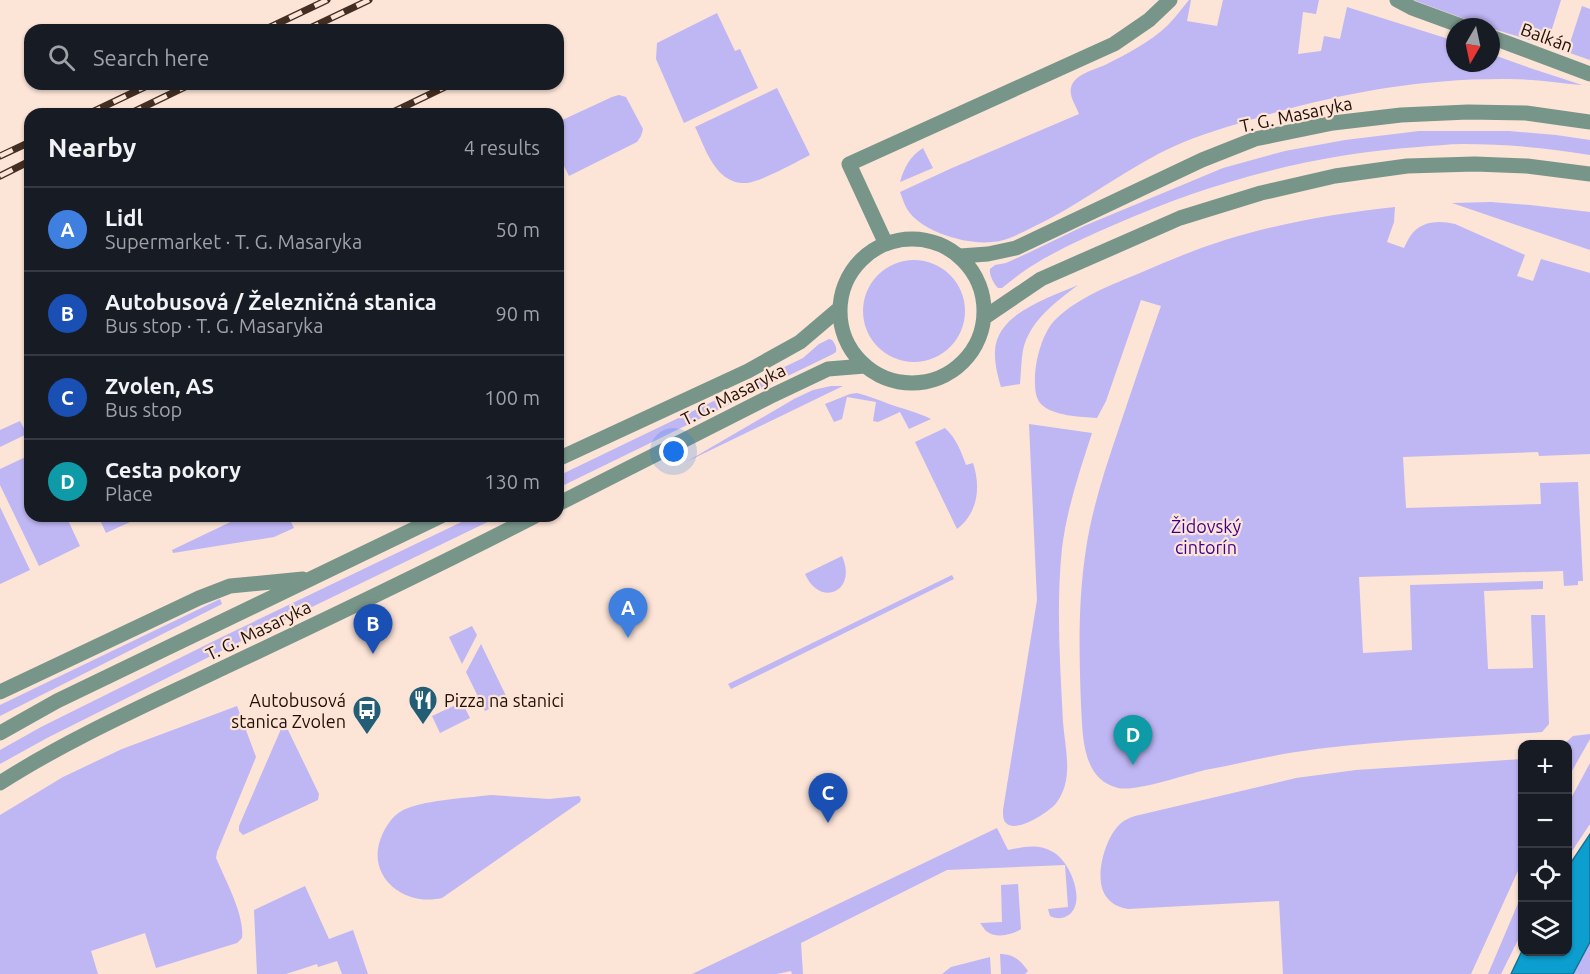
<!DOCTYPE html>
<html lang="en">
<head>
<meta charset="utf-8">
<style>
	:root { --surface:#171b24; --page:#242831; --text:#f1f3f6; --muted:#9ea1a6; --line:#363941; --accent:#db2777 }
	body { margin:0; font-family:Ubuntu,sans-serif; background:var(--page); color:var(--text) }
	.controls { position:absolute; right:18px; bottom:18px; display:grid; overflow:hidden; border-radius:12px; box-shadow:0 2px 4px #0004 }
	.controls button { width:54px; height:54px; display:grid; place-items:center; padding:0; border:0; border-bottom:2px solid var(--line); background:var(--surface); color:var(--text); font:30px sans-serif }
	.compass { position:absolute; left:1446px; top:18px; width:54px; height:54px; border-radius:50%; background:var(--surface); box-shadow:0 2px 4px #0004; rotate:189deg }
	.you { position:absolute; left:674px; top:452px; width:21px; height:21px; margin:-15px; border:4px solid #fff; border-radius:50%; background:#1a73e8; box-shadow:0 0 0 9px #1a73e833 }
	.badge { display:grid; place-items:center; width:39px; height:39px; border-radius:50%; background:var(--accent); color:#fff; font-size:20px; font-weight:700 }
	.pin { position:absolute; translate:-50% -50px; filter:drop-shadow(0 2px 3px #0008) }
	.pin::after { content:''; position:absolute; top:32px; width:21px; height:18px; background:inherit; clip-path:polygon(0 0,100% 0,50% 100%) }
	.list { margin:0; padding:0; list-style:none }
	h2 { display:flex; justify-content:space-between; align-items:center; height:78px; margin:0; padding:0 24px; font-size:26px }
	h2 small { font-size:20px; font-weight:400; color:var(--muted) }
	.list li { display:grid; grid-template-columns:39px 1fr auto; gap:18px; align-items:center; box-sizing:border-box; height:84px; padding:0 24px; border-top:2px solid var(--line) }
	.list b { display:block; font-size:22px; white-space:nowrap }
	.list p { margin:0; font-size:20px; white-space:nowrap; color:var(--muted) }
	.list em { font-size:20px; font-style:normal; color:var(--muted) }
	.icon { flex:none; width:33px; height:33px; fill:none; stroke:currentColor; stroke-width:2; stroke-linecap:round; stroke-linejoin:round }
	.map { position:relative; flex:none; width:1590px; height:974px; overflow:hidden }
	.search { position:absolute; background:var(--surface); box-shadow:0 2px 4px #0004; left:24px; top:24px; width:540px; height:66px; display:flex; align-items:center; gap:15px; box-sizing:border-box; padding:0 21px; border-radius:18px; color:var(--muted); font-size:22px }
	.panel { position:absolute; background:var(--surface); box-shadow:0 2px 4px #0004; left:24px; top:108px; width:540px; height:414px; border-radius:18px }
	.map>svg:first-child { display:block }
	.green { fill:#bfb6f4 }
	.water { fill:#0d9ed0; stroke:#147393; stroke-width:1.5 }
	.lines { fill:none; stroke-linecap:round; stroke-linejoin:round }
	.minor { stroke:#78958a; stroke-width:15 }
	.rail-casing { stroke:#432e23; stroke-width:7 }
	.rail { stroke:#fce4d7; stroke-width:4.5; stroke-dasharray:14; stroke-linecap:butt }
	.labels { text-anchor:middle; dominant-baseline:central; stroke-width:4.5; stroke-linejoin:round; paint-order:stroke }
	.street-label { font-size:18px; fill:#230f04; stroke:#fce4d7 }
	.park-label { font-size:18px; fill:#3f0090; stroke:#fce4d7 }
	.poi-label { font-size:18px; fill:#230f04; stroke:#fce4d7; text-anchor:end }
</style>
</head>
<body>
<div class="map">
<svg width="1590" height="974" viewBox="0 0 1590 974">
	<rect width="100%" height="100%" fill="#fce4d7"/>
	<path class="green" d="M1189,0H1191L1187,21L1217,26L1223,0H1319L1316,14L1303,12L1298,54L1321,51L1324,36L1340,39L1347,7L1455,41V63H1491V54L1530,68L1582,85C1558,83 1533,79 1509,79C1421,78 1333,94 1250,120C1220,129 1189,138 1160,153C1116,176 1076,207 1031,228C1019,234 1006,241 992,242C967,245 921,232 907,209C904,204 902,197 900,192L952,168L1079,114C1076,106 1069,96 1071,88C1074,74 1094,70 1105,65C1127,54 1150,42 1168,25C1176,17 1182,8 1189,0Z
		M1413,0H1561L1547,45L1493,29L1491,27H1487Z
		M1582,6L1590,9V60L1567,52Z
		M717,13L735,51L740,49L758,88L684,123L656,59L657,43Z
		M777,88L810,155C796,162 759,183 745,183C734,184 723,177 717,169C707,157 702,141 695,127Z
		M619,95L626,97L643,129L641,136L637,142L569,176L558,154V122L612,97Z
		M1419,131H1509L1556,135L1590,140V155C1548,148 1506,144 1463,144C1448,144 1433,146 1418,147C1314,154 1211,182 1116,224C1088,236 1061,248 1035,264C1023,271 1012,280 1002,288H998C994,284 989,275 990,269L995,265L1006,263L1028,253L1084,226L1223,168L1285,151L1345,140Z
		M923,148L933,168L900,182C904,168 910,156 923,148Z
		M1491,202L1530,205L1590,212V250L1452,203Z
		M1395,207L1394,222L1387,242L1404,248C1406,244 1408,239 1411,235C1421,221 1439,220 1455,224L1525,255L1517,276L1533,281L1541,259L1590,273V454L1539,456L1538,452L1403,457L1406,508L1541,504L1540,483L1578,482L1583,581H1578V585L1564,586L1563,571L1359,577L1363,653L1412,650L1410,585L1543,581V589L1484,591L1488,669L1533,668L1531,615H1545L1549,724L1542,732C1458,738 1372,740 1289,753C1261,758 1233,765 1205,770C1185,775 1135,792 1118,788C1081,779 1083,734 1081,705C1079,653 1078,600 1086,549C1092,509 1105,469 1118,431C1132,389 1146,348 1161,306L1141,300L1106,401L1097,418C1082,417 1052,416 1041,404C1036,399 1035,390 1035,383C1034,364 1042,332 1056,319C1079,297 1111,285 1140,273C1168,261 1196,249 1225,240C1281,223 1338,213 1395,207Z
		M863 311a51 51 0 1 1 102 0a51 51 0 1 1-102 0Z
		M1078,285C1055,303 1030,320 1023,350C1021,361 1021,373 1020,384L1001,387C998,377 995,365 995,355C993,314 1049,298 1078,285Z
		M829,339L832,340C835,344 837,347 836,352L833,354L558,488V476L803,358L819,344Z
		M831,386H843L686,462L794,399L813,390Z
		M857,393C869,396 879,400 889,404C903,409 917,412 931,419L909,429L900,412L878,422L873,421L876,402L847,397L842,419L834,422L825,404L850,394Z
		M20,421L27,434L0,447V430Z
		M1029,424L1092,433C1080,470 1067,508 1062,548C1056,606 1060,664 1063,722C1065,749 1074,778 1057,802C1051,811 1016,834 1006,823C1003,820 1003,815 1003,810L1037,600Z
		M945,428C956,438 961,451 966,465L973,463C981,487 978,513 957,529L915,442Z
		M30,455V516H66L80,546L39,566L0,485V469Z
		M0,507L30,570L0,584Z
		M98,516H143L106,533Z
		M243,516H288L294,528L274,537L173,553L172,550Z
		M474,516H500L229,647L47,738L0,764V750L41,727L224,636Z
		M842,556C858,592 820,608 805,574Z
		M952,575L954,579L731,689L728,684Z
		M220,599L222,604L0,716V705Z
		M472,626L477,635L462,664L449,637Z
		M481,644L508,700L485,711L466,672Z
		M462,702L470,718L440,733L432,716Z
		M237,706L256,757L217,852L216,858C225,879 245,916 242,938L237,943L156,968L145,933L91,951L98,974H0V815L63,777L122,749Z
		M283,728L288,730L319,794L318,800L243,835L239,831V826L281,729Z
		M1590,734V739L1568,778V744H1564L1573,736Z
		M1522,759V862L1471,974H1283L1279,901L1128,909C1118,907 1111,904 1105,895C1094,877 1105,839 1119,825C1124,820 1129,818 1135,816L1296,778L1356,770Z
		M1590,763V824L1568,857V804Z
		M491,795L549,799L579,796L581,799L580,802L442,898C402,907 363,874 383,833C387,825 392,817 400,812C418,800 469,798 491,795Z
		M997,828L1008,850C1023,847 1039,843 1053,852C1070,861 1088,904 1067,916C1061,919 1056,919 1050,916L1048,909L1068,907L1065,865L947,870L801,943L803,974H792L791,971L777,974H692Z
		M1018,884L1021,929C1012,935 996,939 986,931C984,929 982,925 980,923L1002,922L1001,885Z
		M305,886L329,939L353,930L368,974H342L337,961L318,967L317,964L286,974H257L254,910Z
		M1522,894V932L1501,974H1488Z
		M1590,942V974H1573Z
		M1000,954C1014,954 1021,961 1028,971L1025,974H1001Z
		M990,957L991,974H942L951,967Z"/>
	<path class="water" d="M1590,834V942L1573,974H1511L1522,951L1568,952V867Z"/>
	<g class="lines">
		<path class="minor" d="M1397,0L1412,8L1464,27
			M1491,37L1590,74
			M840 311a72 72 0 1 1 144 0a72 72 0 1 1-144 0Z
			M886,244L849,164L1114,44L1149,20L1170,0
			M960,256L988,254L1016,248L1202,160L1255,139L1333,123L1401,115L1468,112L1526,113L1590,122
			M985,317L1041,279L1180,218L1261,193L1335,176L1407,166L1475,164L1527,166L1590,174
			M558,459L748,371L800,342L840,308
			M558,504L769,397L828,369L865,366
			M0,692L199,598L230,586L303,579
			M0,733L57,701L441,516
			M0,783C70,738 148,704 223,668C327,619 432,569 535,516"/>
		<g class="rail-casing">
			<path id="rail" d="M264,30L327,0
				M306,30L369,0
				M88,114L151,84
				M129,114L191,84
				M389,114L451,84
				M0,156L30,142
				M0,176L30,161"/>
		</g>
		<use href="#rail" class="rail"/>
	</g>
	<defs>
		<g id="restaurant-pin" transform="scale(1.5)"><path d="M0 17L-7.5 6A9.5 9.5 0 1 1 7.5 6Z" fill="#235d76" stroke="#fce4d7"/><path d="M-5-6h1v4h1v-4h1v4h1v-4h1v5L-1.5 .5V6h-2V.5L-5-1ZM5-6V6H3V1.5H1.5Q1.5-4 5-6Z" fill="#fff"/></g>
		<g id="bus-pin" transform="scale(1.5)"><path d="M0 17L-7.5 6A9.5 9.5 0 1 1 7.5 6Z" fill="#235d76" stroke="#fce4d7"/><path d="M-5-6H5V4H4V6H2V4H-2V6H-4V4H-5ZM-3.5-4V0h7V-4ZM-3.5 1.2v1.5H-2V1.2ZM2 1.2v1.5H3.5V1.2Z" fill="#fff"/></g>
	</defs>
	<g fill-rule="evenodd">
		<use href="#restaurant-pin" x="423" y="700"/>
		<use href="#bus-pin" x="367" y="710"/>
	</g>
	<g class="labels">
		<g class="street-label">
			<text transform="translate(1547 37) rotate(20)">Balkán</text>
			<text transform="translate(1296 114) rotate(-12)">T. G. Masaryka</text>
			<text transform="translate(733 394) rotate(-27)">T. G. Masaryka</text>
			<text transform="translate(258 630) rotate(-26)">T. G. Masaryka</text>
		</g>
		<g class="park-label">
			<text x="1206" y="526">Židovský<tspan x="1206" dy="21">cintorín</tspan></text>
		</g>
		<g class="poi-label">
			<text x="346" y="700">Autobusová<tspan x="346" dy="21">stanica Zvolen</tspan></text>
			<text x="444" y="700" text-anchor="start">Pizza na stanici</text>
		</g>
	</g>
</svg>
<div class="controls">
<button>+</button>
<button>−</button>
<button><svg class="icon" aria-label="locate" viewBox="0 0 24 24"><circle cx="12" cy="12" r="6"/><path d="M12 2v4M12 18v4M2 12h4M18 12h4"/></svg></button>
<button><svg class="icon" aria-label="layers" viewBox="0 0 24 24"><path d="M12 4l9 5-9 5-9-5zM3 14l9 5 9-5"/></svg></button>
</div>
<svg class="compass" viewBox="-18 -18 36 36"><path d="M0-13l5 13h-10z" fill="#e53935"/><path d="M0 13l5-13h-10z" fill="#9ea1a6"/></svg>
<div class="you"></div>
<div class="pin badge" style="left:628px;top:638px;background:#3f7fe0">A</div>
<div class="pin badge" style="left:373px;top:654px;background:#1a4fb4">B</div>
<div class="pin badge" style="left:828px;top:823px;background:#1a4fb4">C</div>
<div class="pin badge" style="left:1133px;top:765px;background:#0f9aa8">D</div>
<div class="search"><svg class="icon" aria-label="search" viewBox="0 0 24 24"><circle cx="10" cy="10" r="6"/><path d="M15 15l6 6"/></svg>Search here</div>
<section class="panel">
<h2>Nearby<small>4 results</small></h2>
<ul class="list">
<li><span class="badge" style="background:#3f7fe0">A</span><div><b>Lidl</b><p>Supermarket · T. G. Masaryka</p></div><em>50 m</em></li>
<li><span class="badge" style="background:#1a4fb4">B</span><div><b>Autobusová / Železničná stanica</b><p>Bus stop · T. G. Masaryka</p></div><em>90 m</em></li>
<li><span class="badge" style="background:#1a4fb4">C</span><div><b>Zvolen, AS</b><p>Bus stop</p></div><em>100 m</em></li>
<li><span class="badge" style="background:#0f9aa8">D</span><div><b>Cesta pokory</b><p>Place</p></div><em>130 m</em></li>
</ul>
</section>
</div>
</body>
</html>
